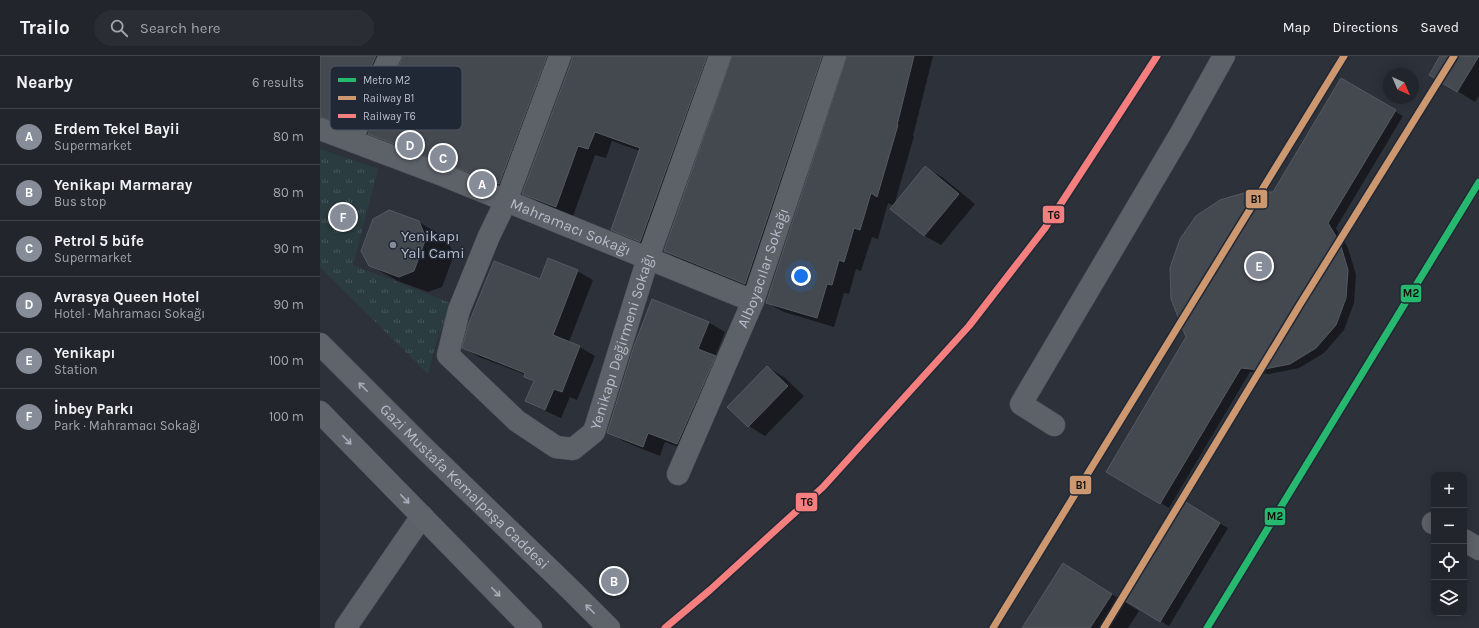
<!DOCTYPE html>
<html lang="en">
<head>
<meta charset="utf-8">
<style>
	:root { --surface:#22262c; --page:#2a2e34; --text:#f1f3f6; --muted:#a2a5a9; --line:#3f4348; --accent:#878d98 }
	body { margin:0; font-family:Karla,sans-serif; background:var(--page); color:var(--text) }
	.controls { position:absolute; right:12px; bottom:12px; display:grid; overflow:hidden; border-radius:8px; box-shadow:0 2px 10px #0003 }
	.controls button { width:36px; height:36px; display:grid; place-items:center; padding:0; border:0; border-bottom:1px solid var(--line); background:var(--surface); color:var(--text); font:20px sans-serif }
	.compass { position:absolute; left:1063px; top:12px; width:36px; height:36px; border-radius:50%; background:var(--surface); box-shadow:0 2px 10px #0003; rotate:136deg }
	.you { position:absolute; left:481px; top:220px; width:14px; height:14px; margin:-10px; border:3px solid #fff; border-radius:50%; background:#1a73e8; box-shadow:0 0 0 6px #1a73e833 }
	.badge { display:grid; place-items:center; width:26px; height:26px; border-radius:50%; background:var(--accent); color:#fff; font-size:13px; font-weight:700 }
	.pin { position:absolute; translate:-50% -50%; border:2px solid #fff; box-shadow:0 1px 4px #0006 }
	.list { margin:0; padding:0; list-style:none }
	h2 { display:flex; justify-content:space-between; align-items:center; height:52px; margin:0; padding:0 16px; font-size:17px }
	h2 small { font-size:13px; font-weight:400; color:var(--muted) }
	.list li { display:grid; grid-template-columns:26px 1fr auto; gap:12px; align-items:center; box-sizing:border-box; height:56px; padding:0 16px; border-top:1px solid var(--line) }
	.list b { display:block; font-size:15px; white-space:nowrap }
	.list p { margin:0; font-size:13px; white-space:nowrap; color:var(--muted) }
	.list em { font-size:13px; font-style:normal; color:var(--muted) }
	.icon { flex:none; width:22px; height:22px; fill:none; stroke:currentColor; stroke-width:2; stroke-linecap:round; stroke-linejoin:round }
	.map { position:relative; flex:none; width:1159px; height:572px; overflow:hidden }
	header { display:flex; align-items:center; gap:24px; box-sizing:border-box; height:56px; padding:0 20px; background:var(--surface); border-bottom:1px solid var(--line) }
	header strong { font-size:19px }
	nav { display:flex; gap:22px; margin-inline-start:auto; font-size:14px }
	.search { width:280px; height:36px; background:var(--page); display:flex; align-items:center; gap:10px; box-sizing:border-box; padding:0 14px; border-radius:22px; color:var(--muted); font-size:15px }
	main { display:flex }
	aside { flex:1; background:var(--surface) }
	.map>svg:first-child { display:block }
	.grass { fill:url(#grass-tufts) }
	.shadow { fill:#0007 }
	.building { fill:#44484f; stroke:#555a61 }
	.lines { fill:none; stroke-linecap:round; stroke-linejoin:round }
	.street-casing { stroke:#4b4e54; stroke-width:23 }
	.primary-casing { stroke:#4b4f57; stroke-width:23 }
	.street { stroke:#5d6168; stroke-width:22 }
	.primary { stroke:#5f636a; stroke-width:22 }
	.rail-1-casing { stroke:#202835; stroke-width:10 }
	.rail-2-casing { stroke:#202835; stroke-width:10 }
	.rail-1 { stroke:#cd976f; stroke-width:7 }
	.rail-2 { stroke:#f57f7f; stroke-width:7 }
	.metro-1-casing { stroke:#202835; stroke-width:10 }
	.metro-1 { stroke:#26b86e; stroke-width:7 }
	.oneway { stroke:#a6acb7 }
	.poi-dot { fill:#878d98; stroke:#202835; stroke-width:1.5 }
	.labels { text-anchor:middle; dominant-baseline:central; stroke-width:3; stroke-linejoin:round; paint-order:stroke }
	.street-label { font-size:15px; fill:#b8beca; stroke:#202835 }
	.poi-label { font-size:15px; fill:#b8beca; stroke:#202835; text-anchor:start }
	.key { fill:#202835; stroke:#4e5562; stroke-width:1 }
	.key-label { font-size:11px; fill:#b8beca }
	.line-badge { stroke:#202835; stroke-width:1.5 }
	.pale-badge-label { font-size:11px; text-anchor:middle; font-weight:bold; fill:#111 }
</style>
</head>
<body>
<header>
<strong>Trailo</strong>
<div class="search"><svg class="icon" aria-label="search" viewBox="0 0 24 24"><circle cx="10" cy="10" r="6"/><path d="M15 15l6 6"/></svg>Search here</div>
<nav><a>Map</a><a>Directions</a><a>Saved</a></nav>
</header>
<main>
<aside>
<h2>Nearby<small>6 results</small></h2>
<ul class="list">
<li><span class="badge">A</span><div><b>Erdem Tekel Bayii</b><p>Supermarket</p></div><em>80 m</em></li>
<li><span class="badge">B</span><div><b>Yenikapı Marmaray</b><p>Bus stop</p></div><em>80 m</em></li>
<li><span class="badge">C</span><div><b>Petrol 5 büfe</b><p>Supermarket</p></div><em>90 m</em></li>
<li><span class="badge">D</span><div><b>Avrasya Queen Hotel</b><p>Hotel · Mahramacı Sokağı</p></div><em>90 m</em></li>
<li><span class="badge">E</span><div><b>Yenikapı</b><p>Station</p></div><em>100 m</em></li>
<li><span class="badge">F</span><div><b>İnbey Parkı</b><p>Park · Mahramacı Sokağı</p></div><em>100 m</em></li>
</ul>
</aside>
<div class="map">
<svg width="1159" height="572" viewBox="0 0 1159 572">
	<defs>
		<pattern id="grass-tufts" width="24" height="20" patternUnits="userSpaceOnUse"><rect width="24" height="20" fill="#2a3c40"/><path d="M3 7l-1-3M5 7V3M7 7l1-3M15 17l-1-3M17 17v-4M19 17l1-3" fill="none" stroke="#47565a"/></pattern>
	</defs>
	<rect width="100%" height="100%" fill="#2d323a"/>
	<path class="grass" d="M0,93L58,113L33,209L133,248L117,284L108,318L0,211Z"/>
	<path class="shadow" d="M0,0H80L42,78L0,73Z
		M83,0H249L196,137L66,87L49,77L82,6Z
		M253,0H410L338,195L309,183L292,173L320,95L292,85L286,102L275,99L253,160L220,147L203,137L253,5Z
		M413,0H525L443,237L362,205L345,195Z
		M528,0H613L593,80H594L574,150L605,112L622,121L655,148L621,189L605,180L572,153L574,150L568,147L558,183L552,181L541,215L536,213L529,238L524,237L514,271L464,256L447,247Z
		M1121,0H1159V40L1155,46L1110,18Z
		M1022,23L1083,60L1016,172L1028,192L1036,219L1034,247L1024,274L1004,297L979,312L949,318L930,316L849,452L788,415Z
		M99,166L127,183L134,199L122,231L108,236L78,225L49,209Z
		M257,215L273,224L249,286L260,291L275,300L257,344L250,341L241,362L221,353L206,344L214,326L205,321L206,319L159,301L144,292L221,224Z
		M388,266L405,276L395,301L411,310L374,397L345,386L340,400L305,386L288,376Z
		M447,311L464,321L484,340L445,380L429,370L409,351Z
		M865,447L908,472L849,570L806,544Z
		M743,508L819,555L808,572H703Z"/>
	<path class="building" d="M0,0H56L24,69L0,61Z
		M82,0H227L179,128L48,78L81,5Z
		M252,0H387L320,186L291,174L320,92L275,76L268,93L258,90L236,151L202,138L252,4Z
		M412,0H502L425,228L344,195Z
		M527,0H594L577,69H578L557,141L551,137L540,174L534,172L524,206L519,204L512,229L507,228L497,262L446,247Z
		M1120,0H1159L1137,36L1109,19Z
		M1021,22L1076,54L1008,167L1020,187L1028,214L1026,242L1016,269L996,292L970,308L940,314L921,312L840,448L786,416L866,281L851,243L850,212L860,183L876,160L900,144L927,136H953Z
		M605,110L639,138L604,180L570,153Z
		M69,154L99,165L106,182L94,215L79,221L49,210L41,195L53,163Z
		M228,202L258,214L233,279L260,290L242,336L234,333L225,354L205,345L214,325L204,321L205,317L142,292L148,269L174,205L220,223Z
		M332,243L389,266L378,293L396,300L357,388L328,377L323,391L287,377L314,290Z
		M447,310L468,330L428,371L407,351Z
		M864,445L900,467L840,566L804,544Z
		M743,507L792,538L770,572H702Z"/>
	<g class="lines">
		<g class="street-casing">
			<g id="street">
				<path id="s1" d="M240,0L186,145L169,180L139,254L128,299L197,365L236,391L253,393L274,376L328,202L400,0"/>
				<path id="s2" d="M0,73L125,120L433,245"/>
				<path d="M31,84L70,0"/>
				<path d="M734,369L701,348L861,77L904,0"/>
				<path id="s3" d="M358,418L433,245L515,0"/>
				<path d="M1113,467H1114"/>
				<path d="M1144,484L1159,493"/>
				<path d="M28,572L26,571L102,460"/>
			</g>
		</g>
		<g class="primary-casing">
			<g id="primary">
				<path id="s4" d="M0,288L104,392L251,534L289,572"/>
				<path d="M0,356L211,572"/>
			</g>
		</g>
		<use href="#street" class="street"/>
		<use href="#primary" class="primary"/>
		<g class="rail-1-casing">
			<path id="rail-1" d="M673,572L1024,0
				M784,572L979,250L1134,0"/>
		</g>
		<g class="rail-2-casing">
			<path id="rail-2" d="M345,572L390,534L503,431L649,270L725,172L837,0"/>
		</g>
		<use href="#rail-1" class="rail-1"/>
		<use href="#rail-2" class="rail-2"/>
		<g class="metro-1-casing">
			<path id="metro-1" d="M887,572L1159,126"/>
		</g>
		<use href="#metro-1" class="metro-1"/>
	</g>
	<defs><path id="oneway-shaft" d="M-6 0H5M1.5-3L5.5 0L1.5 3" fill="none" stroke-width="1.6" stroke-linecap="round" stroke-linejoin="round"/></defs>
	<g class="oneway">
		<use href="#oneway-shaft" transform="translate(43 331) rotate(-135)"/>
		<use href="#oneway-shaft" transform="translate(27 384) rotate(46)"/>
		<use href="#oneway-shaft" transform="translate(85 443) rotate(46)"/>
		<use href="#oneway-shaft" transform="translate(176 536) rotate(46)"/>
		<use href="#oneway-shaft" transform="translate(270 553) rotate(-135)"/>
	</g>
	<circle class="poi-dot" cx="73" cy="189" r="4"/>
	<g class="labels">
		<g class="street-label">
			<text stroke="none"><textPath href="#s2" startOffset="269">Mahramacı Sokağı</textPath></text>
			<text stroke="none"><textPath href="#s3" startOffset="223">Alboyacılar Sokağı</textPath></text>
			<text stroke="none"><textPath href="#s1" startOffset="601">Yenikapı Değirmeni Sokağı</textPath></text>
			<text stroke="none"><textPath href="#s4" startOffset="203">Gazi Mustafa Kemalpaşa Caddesi</textPath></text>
		</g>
		<g class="poi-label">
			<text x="81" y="180">Yenikapı<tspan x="81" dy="17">Yalı Cami</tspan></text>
		</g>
	</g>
	<rect x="10" y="10" width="132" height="64" rx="6" class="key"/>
	<rect x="18" y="22" width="18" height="4" fill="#26b86e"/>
	<rect x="18" y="40" width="18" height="4" fill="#cd976f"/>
	<rect x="18" y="58" width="18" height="4" fill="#f57f7f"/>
	<g class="key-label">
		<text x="43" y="28">Metro M2</text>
		<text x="43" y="46">Railway B1</text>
		<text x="43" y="64">Railway T6</text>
	</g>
	<g class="line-badge">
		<rect x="925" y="133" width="23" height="20" rx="4" fill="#cd976f"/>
		<rect x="722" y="149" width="23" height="19" rx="4" fill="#f57f7f"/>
		<rect x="1080" y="228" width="22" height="19" rx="4" fill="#26b86e"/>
		<rect x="749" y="419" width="23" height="20" rx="4" fill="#cd976f"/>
		<rect x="475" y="436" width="23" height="20" rx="4" fill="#f57f7f"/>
		<rect x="944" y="451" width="22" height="19" rx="4" fill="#26b86e"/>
	</g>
	<g class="pale-badge-label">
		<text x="936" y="147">B1</text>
		<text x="734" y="163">T6</text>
		<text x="1091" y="241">M2</text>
		<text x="761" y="433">B1</text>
		<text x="487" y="450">T6</text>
		<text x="955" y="464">M2</text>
	</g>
</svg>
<div class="controls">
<button>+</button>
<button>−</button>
<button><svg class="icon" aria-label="locate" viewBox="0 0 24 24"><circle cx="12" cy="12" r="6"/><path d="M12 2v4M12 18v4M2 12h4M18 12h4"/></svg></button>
<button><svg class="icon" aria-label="layers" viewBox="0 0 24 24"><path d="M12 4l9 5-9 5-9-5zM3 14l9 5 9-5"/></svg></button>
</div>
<svg class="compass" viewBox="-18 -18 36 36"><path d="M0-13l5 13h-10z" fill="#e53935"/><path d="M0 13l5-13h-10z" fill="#a2a5a9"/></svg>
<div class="you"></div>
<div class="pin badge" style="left:162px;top:128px">A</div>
<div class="pin badge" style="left:294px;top:525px">B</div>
<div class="pin badge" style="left:123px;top:102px">C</div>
<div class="pin badge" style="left:90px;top:89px">D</div>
<div class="pin badge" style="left:939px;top:210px">E</div>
<div class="pin badge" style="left:23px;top:161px">F</div>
</div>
</main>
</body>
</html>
